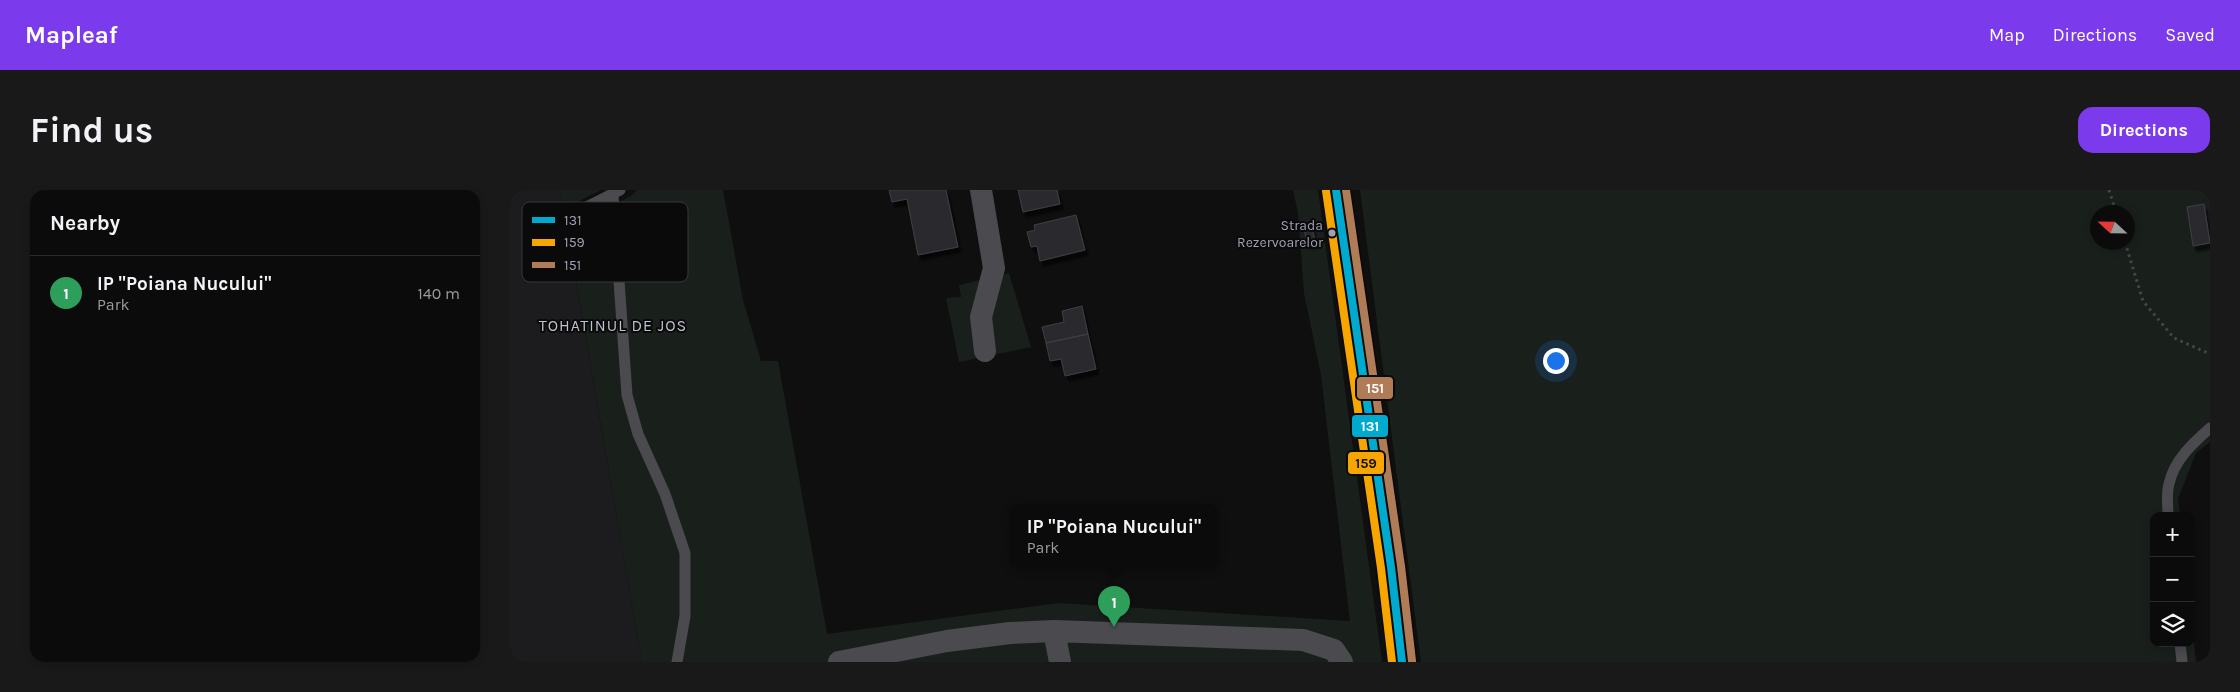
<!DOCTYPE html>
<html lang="en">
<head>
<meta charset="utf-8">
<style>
	:root { --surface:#0b0b0c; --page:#19191a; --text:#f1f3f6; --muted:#9a9b9d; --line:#2b2b2d; --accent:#7c3aed }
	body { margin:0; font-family:Karla,sans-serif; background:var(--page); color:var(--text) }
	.controls { position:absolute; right:15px; bottom:15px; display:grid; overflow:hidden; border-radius:10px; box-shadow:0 2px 8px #0003 }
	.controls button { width:45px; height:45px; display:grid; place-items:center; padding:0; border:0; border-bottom:1px solid var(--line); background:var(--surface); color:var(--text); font:25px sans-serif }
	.compass { position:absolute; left:1580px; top:15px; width:45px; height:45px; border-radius:50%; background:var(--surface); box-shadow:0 2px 8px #0003; rotate:292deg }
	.you { position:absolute; left:1045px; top:170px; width:18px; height:18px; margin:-12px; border:4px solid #fff; border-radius:50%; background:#1a73e8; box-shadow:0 0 0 8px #1a73e833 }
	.badge { display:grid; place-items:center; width:32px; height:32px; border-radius:50%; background:var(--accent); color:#fff; font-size:16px; font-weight:700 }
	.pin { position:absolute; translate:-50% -41px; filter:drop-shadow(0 1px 2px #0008) }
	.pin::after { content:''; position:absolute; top:26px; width:18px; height:15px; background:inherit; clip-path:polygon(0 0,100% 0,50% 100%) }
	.popup { position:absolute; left:500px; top:314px; width:208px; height:65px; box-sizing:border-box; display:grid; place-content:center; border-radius:10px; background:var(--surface); filter:drop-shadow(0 1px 4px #0005); font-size:16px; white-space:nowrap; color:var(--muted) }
	.popup b { font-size:19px; color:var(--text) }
	.popup::after { content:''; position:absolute; left:50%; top:100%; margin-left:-10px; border:10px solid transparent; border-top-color:var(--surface) }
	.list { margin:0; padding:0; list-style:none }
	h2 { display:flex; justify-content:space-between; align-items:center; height:65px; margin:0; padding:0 20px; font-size:21px }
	h2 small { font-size:16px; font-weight:400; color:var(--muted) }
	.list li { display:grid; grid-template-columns:32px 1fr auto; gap:15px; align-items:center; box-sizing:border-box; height:75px; padding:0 20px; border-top:1px solid var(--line) }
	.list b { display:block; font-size:19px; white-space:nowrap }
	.list p { margin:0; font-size:16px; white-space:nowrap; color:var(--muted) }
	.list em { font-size:16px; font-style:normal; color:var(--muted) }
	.icon { flex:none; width:28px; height:28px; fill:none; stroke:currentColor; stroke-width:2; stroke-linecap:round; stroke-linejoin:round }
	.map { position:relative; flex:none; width:1700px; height:472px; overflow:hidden; border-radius:15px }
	header { display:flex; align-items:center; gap:30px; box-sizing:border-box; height:70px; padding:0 25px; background:var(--accent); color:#fff }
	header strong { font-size:24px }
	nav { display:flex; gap:28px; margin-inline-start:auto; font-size:18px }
	.intro { display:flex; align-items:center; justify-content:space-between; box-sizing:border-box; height:120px; padding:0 30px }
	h1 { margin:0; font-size:35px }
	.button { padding:12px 22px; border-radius:15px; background:var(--accent); color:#fff; font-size:18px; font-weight:700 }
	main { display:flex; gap:30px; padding:0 30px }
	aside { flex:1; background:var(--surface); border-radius:15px; box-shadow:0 2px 8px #0003 }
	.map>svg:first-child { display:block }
	.built { fill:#1c1c1e }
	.green { fill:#19201b; fill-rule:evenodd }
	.building { fill:#2c2c2e; stroke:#3e3e44; filter:url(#shadow) }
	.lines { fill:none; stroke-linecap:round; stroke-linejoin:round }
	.path { stroke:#45454a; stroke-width:3; stroke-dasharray:2.5 4; stroke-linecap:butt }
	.service { stroke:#4a4a4f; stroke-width:11 }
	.minor { stroke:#4a4a4f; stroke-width:22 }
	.secondary { stroke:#47484d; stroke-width:28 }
	.bus-1-casing { stroke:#0a0a0b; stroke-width:11 }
	.bus-2-casing { stroke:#0a0a0b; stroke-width:11 }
	.bus-3-casing { stroke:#0a0a0b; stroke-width:11 }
	.bus-1 { stroke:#00a9ce; stroke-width:8 }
	.bus-2 { stroke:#f7a600; stroke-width:8 }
	.bus-3 { stroke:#b07c57; stroke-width:8 }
	.bus-dot { fill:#9fa0b2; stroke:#0a0a0b; stroke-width:2 }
	.labels { text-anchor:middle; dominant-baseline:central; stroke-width:4; stroke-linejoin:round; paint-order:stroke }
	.bus-label { font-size:14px; fill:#9fa0b2; stroke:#0a0a0b; text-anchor:end }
	.neighbourhood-label { font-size:16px; letter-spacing:1px; fill:#c0c1ce; stroke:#0a0a0b }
	.key { fill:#0a0a0b; stroke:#37373d; stroke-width:1 }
	.key-label { font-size:14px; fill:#9fa0b2 }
	.line-badge { stroke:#0a0a0b; stroke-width:2 }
	.badge-label { font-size:14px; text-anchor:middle; font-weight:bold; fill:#fff }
	.pale-badge-label { font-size:14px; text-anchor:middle; font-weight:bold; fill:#111 }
</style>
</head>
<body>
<header>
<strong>Mapleaf</strong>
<nav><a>Map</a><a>Directions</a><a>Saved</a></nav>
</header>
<div class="intro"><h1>Find us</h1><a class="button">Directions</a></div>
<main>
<aside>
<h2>Nearby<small></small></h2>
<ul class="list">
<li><span class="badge" style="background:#2e9e5b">1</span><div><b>IP &quot;Poiana Nucului&quot;</b><p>Park</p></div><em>140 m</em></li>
</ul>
</aside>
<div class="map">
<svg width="1700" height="472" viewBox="0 0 1700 472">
	<defs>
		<filter id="shadow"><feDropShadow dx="3" dy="5.5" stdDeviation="1" flood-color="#0009"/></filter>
	</defs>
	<rect width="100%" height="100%" fill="#0f0f10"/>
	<path class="built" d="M0,0H49L55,28L132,472H0Z"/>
	<path class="green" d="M49,0H91L53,19Z
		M127,0H213L233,110L251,171H268L317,444L548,413L840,431L811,185L794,103L788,23L783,0H808L872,472H132L57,38L121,6Z
		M850,0H1700V252L1686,263L1668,309L1670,326H1644V453H1681V427L1686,472H911ZM1588,22H1618V52H1588Z
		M499,83L521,157L449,172L436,108L451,107L449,95Z"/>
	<path class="building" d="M379,0H436L448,57L408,65L397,9L382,12Z
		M508,0H547L550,14L513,22Z
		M1694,14L1700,53L1683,56L1677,17Z
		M566,25L575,60L530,71L527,56L521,57L517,42L525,40L524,35Z
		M802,36L805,52L797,54L794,38Z
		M572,116L578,144L536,153L532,137L554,132L552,121Z
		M578,144L586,179L555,186L551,169L540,171L536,153Z"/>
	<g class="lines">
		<path class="path" d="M1599,0L1606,22
			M1615,52L1633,111L1664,148L1700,164"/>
		<path class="service" d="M103,5L117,205L128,244L155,304L175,363V426L167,472
			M55,28L110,0
			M1658,326C1658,316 1656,304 1659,294C1664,270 1683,253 1700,238
			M1670,453L1672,472"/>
		<path class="minor" d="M471,0L484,78L471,127L475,161
			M544,441L550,472
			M329,472L437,451L500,443L544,441L793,450L824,460L832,472"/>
		<path class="secondary" d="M826,0L881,377L892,472"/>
		<g class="bus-1-casing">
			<path id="bus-1" d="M826,0L881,377L892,472"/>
		</g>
		<g class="bus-2-casing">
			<path id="bus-2" d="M816,1L871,378L882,472"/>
		</g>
		<g class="bus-3-casing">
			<path id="bus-3" d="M836,0L891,376L902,471"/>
		</g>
		<use href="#bus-1" class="bus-1"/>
		<use href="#bus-2" class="bus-2"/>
		<use href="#bus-3" class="bus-3"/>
	</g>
	<circle class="bus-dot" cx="822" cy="43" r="4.5"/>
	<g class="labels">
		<g class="bus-label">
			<text x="813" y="35">Strada<tspan x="813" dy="17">Rezervoarelor</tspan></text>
		</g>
		<g class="neighbourhood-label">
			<text x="103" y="135">TOHATINUL DE JOS</text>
		</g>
	</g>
	<rect x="12" y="12" width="166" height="80" rx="8" class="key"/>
	<rect x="22" y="27" width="23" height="6" fill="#00a9ce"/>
	<rect x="22" y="49" width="23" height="7" fill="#f7a600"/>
	<rect x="22" y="72" width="23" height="6" fill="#b07c57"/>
	<g class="key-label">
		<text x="54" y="35">131</text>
		<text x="54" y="57">159</text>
		<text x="54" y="80">151</text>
	</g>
	<g class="line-badge">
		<rect x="846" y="186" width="38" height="24" rx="5" fill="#b07c57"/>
		<rect x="841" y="224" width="38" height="24" rx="5" fill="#00a9ce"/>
		<rect x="837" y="261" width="38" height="24" rx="5" fill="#f7a600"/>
	</g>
	<g class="badge-label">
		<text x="865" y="203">151</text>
		<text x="860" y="241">131</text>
	</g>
	<g class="pale-badge-label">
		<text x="856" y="278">159</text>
	</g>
</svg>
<div class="controls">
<button>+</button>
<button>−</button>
<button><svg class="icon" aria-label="layers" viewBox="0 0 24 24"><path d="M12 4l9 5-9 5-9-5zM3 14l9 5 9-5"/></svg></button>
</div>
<svg class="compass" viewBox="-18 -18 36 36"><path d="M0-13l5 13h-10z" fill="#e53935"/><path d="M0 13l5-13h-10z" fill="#9a9b9d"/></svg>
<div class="you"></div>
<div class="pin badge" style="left:604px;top:437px;background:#2e9e5b">1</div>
<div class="popup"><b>IP &quot;Poiana Nucului&quot;</b>Park</div>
</div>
</main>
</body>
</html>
